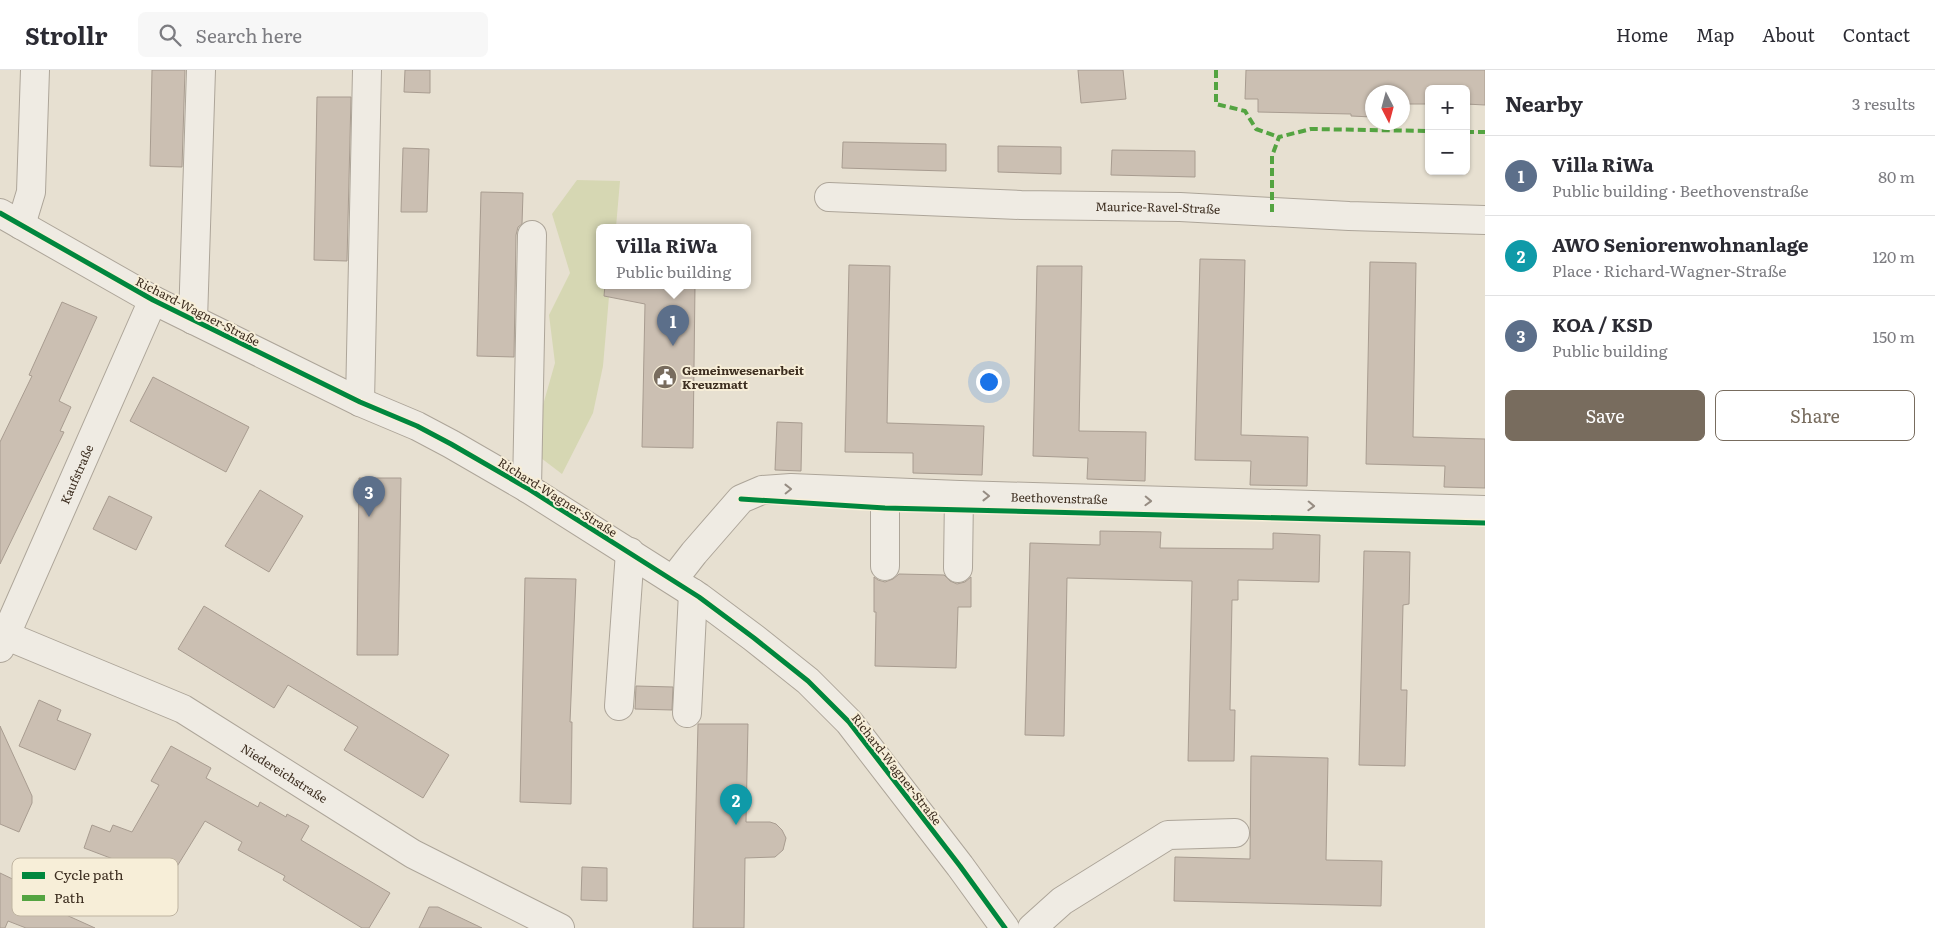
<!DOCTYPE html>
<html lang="en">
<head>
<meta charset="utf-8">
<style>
	:root { --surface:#fff; --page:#f7f7f7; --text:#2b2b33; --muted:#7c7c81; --line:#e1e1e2; --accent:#786c5e }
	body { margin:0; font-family:Literata,serif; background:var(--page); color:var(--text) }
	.controls { position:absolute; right:15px; top:15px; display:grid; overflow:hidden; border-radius:8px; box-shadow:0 1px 4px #0004 }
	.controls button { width:45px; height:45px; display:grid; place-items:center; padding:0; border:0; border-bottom:1px solid var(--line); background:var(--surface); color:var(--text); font:25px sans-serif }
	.compass { position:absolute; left:1365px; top:15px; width:45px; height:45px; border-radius:50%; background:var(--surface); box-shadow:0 1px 4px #0004; rotate:174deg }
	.you { position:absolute; left:988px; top:311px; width:18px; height:18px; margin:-12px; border:4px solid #fff; border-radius:50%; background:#1a73e8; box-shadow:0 0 0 8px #1a73e833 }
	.badge { display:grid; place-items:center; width:32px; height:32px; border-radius:50%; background:var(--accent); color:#fff; font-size:16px; font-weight:700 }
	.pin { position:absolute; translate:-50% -41px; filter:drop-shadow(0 1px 2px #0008) }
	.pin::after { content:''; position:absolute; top:26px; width:18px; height:15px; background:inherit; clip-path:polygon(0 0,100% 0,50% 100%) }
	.popup { position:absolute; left:596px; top:154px; width:155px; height:65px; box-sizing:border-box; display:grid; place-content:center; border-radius:8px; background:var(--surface); filter:drop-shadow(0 1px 4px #0005); font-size:16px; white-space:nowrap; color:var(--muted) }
	.popup b { font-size:19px; color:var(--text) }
	.popup::after { content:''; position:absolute; left:50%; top:100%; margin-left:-10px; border:10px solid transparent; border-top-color:var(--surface) }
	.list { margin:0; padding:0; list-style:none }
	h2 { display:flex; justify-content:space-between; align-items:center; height:65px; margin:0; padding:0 20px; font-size:21px }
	h2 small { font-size:16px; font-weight:400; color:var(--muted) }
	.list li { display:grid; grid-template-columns:32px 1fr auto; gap:15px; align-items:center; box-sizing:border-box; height:80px; padding:0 20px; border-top:1px solid var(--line) }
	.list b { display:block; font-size:19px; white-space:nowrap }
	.list p { margin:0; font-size:16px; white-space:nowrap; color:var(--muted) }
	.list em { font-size:16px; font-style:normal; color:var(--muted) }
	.actions { display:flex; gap:10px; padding:15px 20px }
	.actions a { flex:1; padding:11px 0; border:1px solid var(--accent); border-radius:8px; text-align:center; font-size:18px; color:var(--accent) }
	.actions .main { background:var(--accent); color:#fff }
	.icon { flex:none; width:28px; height:28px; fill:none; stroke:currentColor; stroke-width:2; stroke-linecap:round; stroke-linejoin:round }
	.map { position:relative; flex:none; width:1485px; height:858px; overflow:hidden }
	header { display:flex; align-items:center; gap:30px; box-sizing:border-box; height:70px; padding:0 25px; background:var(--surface); border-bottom:1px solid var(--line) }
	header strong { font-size:24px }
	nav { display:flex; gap:28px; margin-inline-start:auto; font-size:18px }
	.search { width:350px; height:45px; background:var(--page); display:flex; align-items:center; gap:12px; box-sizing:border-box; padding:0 18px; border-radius:8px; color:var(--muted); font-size:19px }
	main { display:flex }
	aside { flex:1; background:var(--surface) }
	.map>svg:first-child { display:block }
	.green { fill:#d6d7b3 }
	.building { fill:#cbbfb2; stroke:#a89c90 }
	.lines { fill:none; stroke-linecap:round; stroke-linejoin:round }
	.minor-casing { stroke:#ada599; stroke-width:30 }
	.minor { stroke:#efebe3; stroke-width:28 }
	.quiet { stroke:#54a441; stroke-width:4; stroke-dasharray:8 4; stroke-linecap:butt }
	.cycleway-casing { stroke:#f7eed8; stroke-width:8 }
	.cycleway { stroke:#00873e; stroke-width:5 }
	.oneway { stroke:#968c82 }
	.labels { text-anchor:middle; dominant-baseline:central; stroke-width:4; stroke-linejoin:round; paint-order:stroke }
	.street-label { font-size:12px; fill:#3d2e20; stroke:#f7eed8 }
	.poi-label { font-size:12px; font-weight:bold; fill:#3d2e20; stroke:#f7eed8; text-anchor:start }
	.key { fill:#f7eed8; stroke:#bfb4a1; stroke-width:1 }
	.key-label { font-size:14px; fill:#3d2e20 }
</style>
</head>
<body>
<header>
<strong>Strollr</strong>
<div class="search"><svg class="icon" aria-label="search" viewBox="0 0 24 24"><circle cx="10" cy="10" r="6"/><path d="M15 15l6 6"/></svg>Search here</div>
<nav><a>Home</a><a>Map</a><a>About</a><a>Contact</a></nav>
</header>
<main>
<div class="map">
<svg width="1485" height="858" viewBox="0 0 1485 858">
	<rect width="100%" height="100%" fill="#e7e0d1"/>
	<path class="green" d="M577,110L620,111L616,157H599V215H610L603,296L593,343L562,404L541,388L537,356L555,293L549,245L570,203L552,144Z"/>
	<path class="building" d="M152,0H185L182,97L150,96Z
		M405,0H430V23L404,22Z
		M1078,0H1123L1126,29L1081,33Z
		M1246,0H1485V35L1466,34V19H1429V34H1402V22H1372V47L1351,46V44L1258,42V29H1245Z
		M317,27H351L347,191L314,190Z
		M843,72L946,74V101L842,98Z
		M998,76L1061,77V104L998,102Z
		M403,78L429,79L427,142H401Z
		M1112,80L1195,81V107L1111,105Z
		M481,122L523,123L522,154L518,157L516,165L514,287L477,286Z
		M1200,189L1245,190L1241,365L1308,367L1307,416L1250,415L1251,391L1195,390Z
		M1370,192L1416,193L1413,367L1485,369V418L1444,417L1445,396L1366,394Z
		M849,195L890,196L887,353L984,356L982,405L913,403V383L845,382Z
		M1037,196H1082L1079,361L1146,362L1145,411L1087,409L1088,388L1033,386Z
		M605,215H695L693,378L642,377L645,234L604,226Z
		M62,232L97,247L59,331L71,337L60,361L64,362L0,494V372L32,306L29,305Z
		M153,307L249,357L226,402L130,351Z
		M777,352L802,353L801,401L775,400Z
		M359,408H401L398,585H357Z
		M260,420L303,446L269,502L225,476Z
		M109,426L152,447L136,480L93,459Z
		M1100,461L1161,462L1160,478L1273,479V463L1320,465L1319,512L1238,510V530H1232L1230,640H1235L1234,691H1188L1192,511L1067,508L1064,666L1025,665L1030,473L1100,475Z
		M1364,481L1410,482L1409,534L1403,535L1401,620H1407L1405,696L1359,695Z
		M899,504L944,505L950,511L957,514L965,512L971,507V537H958L956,598L875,596L876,542H874V507L878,510L885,512L893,509Z
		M525,508L576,509L570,652H572L571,734L520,732Z
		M204,536L449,685L423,728L344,680L358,657L288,615L274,638L178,579Z
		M636,616L673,617L672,640L635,639Z
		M39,630L61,640L57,650L91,664L75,700L19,676Z
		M698,654H748L746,752H770L776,754L782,760L786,768L783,780L775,787L745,788L744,858H693Z
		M0,656L32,726V733L19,762L0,754Z
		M171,676L211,698L206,708L258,737L260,732L286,747L287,744L309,756L301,770L390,823L369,858H362L283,810L285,806L238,780L242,772L205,751L173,803L167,799L161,809L153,805L151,808L121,792L84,778L92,755L110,762L113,755L132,762L159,715L151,711Z
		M1251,686L1328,688L1326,790L1382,791L1381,836L1174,831L1175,787L1250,789Z
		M582,797L607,798V831L581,830Z
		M0,803L25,815L22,825L95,858H26L8,851L5,858H0Z
		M429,837H438L482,858H419Z"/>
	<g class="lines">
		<g class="minor-casing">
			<g id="minor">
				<path id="s1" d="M829,127L1021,135L1180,137L1349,146L1485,150"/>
				<path d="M0,143L153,230L360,332L417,356L451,374L527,418L699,527L754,568L808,611L849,652L960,796L1005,858"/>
				<path d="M21,155L31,122L35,0"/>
				<path d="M193,250L201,0"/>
				<path d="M360,332L367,0"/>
				<path d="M527,418L532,165"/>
				<path d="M885,423V496"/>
				<path d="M958,498L959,425"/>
				<path id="s2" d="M673,510L694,483L741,429L762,420L791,418L959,425L1485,440"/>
				<path id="s3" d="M0,563L183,639L413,784L560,858"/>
				<path id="s4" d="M0,578L153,230"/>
				<path d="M619,636L630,482"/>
				<path d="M687,643L693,523"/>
				<path d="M1032,858L1062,831L1168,765L1235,763"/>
			</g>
		</g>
		<use href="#minor" class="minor"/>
		<path class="quiet" d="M1216,0V34L1245,41L1256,59L1279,67
			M1466,62H1485
			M1272,142V86L1279,67L1311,59L1429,61"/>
		<g class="cycleway-casing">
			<path id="cycleway" d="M0,143L153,230L360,332L417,356L451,374L527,418L699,527L754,568L808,611L849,652L960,796L1005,858
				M741,429L885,438L1485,453"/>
		</g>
		<use href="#cycleway" class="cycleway"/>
	</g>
	<defs><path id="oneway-chevron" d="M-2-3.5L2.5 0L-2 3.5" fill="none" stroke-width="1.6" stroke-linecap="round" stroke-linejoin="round" transform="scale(1.25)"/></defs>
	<g class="oneway">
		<use href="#oneway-chevron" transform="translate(788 419) rotate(-1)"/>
		<use href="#oneway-chevron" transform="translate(986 426) rotate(1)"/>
		<use href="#oneway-chevron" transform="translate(1148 431) rotate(2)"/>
		<use href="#oneway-chevron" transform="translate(1311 436) rotate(2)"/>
	</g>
	<defs>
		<g id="civic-disc" transform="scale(1.25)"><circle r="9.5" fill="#786c5e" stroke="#f7eed8"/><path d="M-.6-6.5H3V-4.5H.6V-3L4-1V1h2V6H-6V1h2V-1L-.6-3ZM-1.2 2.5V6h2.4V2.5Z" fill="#fff"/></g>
	</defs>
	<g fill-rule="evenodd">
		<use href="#civic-disc" x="665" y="307"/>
	</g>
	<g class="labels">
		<g class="street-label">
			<text stroke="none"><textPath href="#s1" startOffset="329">Maurice-Ravel-Straße</textPath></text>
			<text transform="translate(198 241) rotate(27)">Richard-Wagner-Straße</text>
			<text stroke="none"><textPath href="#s4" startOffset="190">Kaufstraße</textPath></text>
			<text transform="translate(558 427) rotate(32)">Richard-Wagner-Straße</text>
			<text stroke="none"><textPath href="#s2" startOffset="426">Beethovenstraße</textPath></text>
			<text transform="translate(897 699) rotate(52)">Richard-Wagner-Straße</text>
			<text stroke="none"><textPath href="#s3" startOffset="318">Niedereichstraße</textPath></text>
		</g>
		<g class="poi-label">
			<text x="682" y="300">Gemeinwesenarbeit<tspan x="682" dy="14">Kreuzmatt</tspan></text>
		</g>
	</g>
	<rect x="12" y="788" width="166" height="58" rx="8" class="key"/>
	<rect x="22" y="802" width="23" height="7" fill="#00873e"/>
	<rect x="22" y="825" width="23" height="6" fill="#54a441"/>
	<g class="key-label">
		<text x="54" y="810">Cycle path</text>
		<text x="54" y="833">Path</text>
	</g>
</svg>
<div class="controls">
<button>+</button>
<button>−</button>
</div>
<svg class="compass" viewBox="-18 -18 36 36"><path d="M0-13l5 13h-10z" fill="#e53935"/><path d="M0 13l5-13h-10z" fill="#7c7c81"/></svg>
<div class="you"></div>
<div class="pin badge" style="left:673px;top:276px;background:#5c6f8a">1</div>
<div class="popup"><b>Villa RiWa</b>Public building</div>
<div class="pin badge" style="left:736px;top:755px;background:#0f9aa8">2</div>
<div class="pin badge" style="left:369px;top:447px;background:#5c6f8a">3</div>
</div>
<aside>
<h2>Nearby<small>3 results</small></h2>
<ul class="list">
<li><span class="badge" style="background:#5c6f8a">1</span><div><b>Villa RiWa</b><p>Public building · Beethovenstraße</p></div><em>80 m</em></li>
<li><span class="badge" style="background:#0f9aa8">2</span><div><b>AWO Seniorenwohnanlage</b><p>Place · Richard-Wagner-Straße</p></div><em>120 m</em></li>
<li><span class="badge" style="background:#5c6f8a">3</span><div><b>KOA / KSD</b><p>Public building</p></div><em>150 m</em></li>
</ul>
<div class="actions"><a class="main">Save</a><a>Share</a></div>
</aside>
</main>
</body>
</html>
